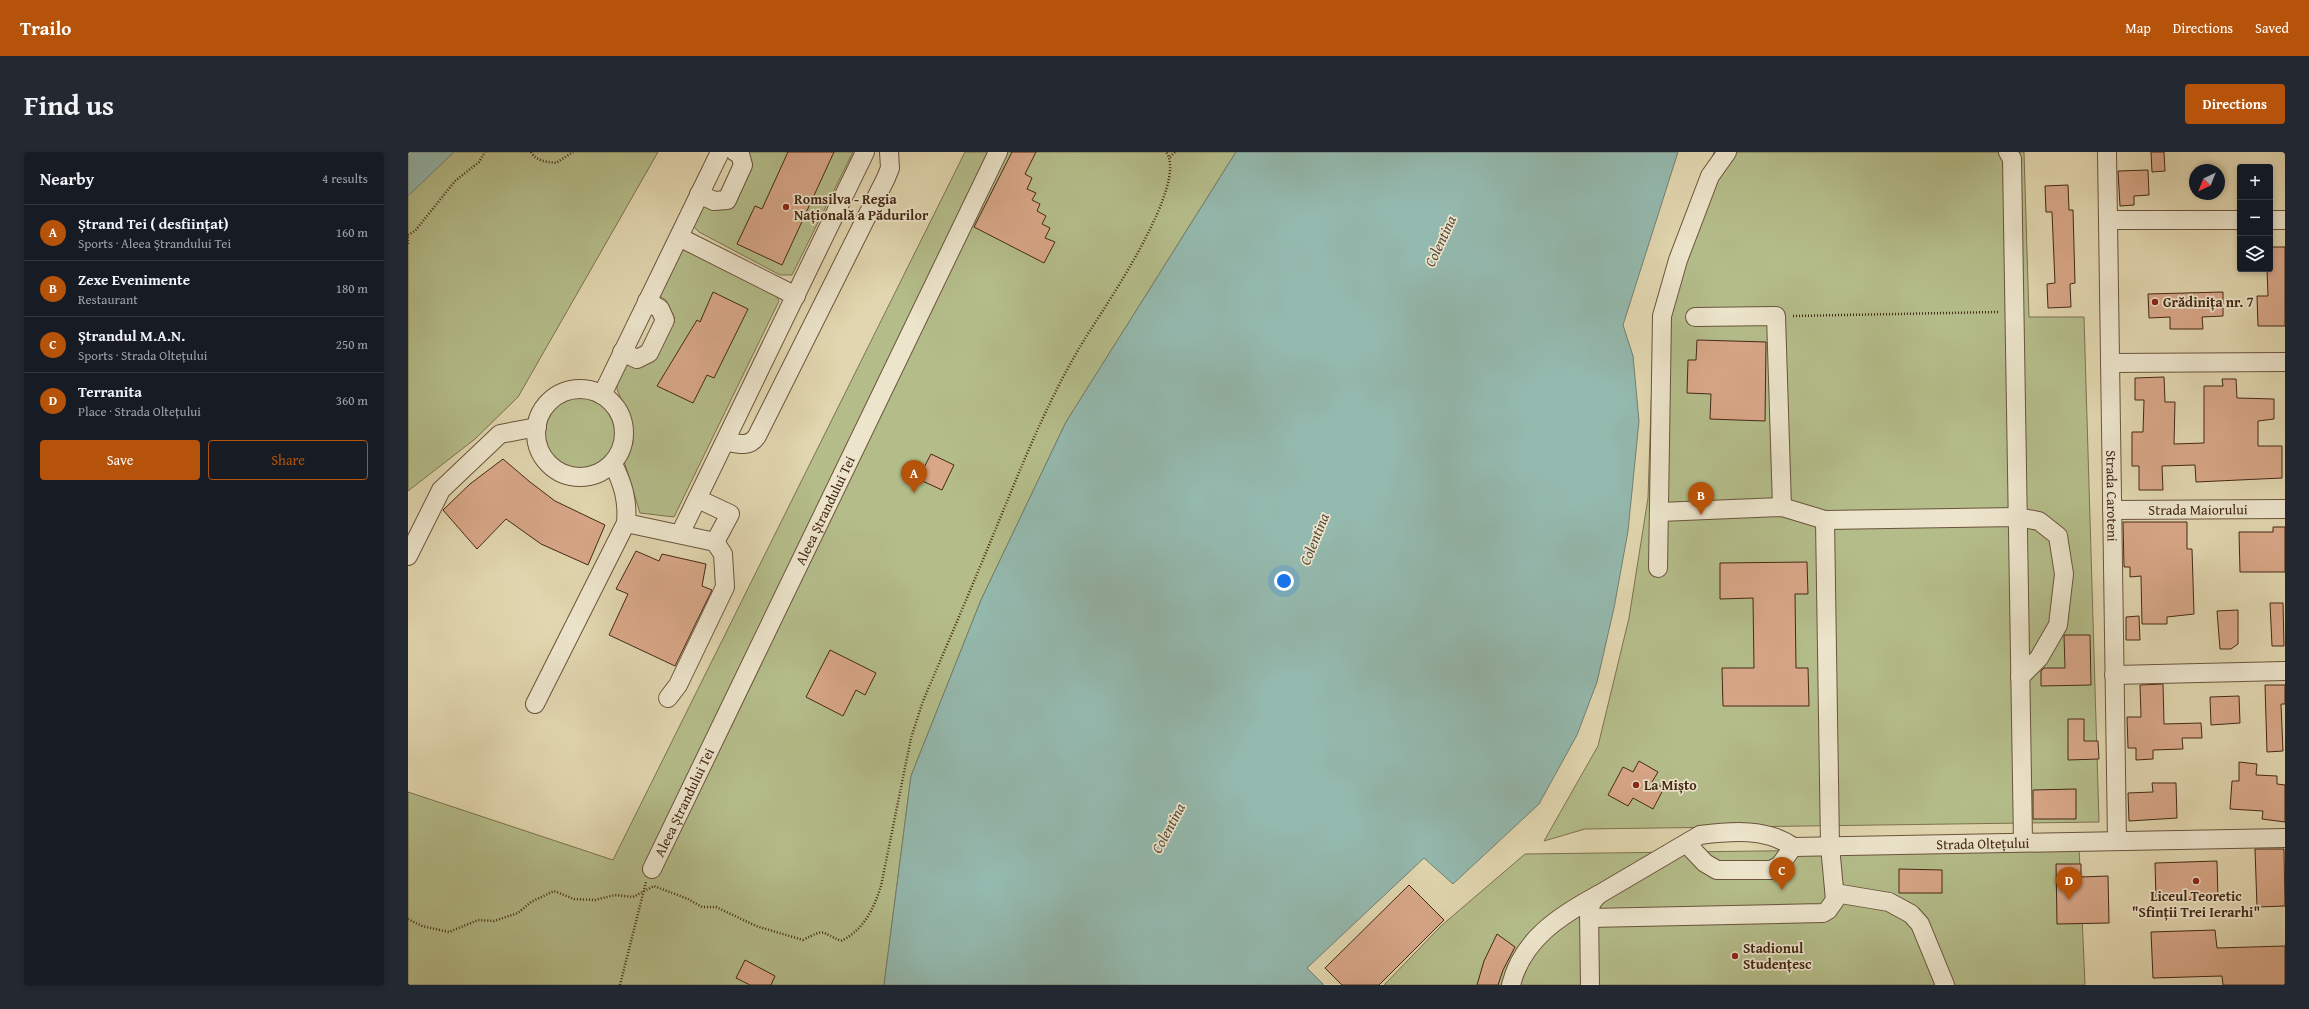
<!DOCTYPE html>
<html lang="en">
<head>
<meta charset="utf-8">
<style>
	:root { --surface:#171b24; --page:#242831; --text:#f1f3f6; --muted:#9ea1a6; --line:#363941; --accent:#b45309 }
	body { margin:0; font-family:"Gentium Book Plus",serif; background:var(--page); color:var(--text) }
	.controls { position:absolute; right:12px; top:12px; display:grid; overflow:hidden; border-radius:4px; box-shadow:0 2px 6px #0003 }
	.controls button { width:36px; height:36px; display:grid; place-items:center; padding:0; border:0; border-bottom:1px solid var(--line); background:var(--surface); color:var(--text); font:20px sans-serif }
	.compass { position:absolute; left:1781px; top:12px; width:36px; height:36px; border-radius:50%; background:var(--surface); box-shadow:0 2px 6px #0003; rotate:223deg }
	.you { position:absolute; left:876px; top:429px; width:14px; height:14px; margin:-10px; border:3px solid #fff; border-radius:50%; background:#1a73e8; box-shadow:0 0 0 6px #1a73e833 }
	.badge { display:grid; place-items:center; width:26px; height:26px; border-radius:50%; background:var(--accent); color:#fff; font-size:13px; font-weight:700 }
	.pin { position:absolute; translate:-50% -33px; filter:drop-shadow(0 1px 2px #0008) }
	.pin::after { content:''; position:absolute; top:21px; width:14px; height:12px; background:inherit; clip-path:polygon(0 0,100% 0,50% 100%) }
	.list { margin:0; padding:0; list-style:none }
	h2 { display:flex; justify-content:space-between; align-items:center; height:52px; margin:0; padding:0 16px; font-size:17px }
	h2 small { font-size:13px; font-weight:400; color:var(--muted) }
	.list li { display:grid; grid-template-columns:26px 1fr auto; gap:12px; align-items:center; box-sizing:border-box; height:56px; padding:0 16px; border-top:1px solid var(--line) }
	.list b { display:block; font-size:15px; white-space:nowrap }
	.list p { margin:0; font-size:13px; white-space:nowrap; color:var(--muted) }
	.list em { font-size:13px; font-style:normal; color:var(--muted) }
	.actions { display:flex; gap:8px; padding:12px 16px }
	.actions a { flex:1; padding:9px 0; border:1px solid var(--accent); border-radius:4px; text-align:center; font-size:14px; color:var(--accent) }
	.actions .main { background:var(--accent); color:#fff }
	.icon { flex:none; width:22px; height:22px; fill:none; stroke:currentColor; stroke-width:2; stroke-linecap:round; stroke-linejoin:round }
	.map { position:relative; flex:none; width:1877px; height:833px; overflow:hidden; border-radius:4px }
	header { display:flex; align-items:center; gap:24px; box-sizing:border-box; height:56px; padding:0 20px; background:var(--accent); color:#fff }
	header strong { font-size:19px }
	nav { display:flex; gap:22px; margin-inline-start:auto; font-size:14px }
	.intro { display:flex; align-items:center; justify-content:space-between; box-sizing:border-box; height:96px; padding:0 24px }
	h1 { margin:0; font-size:28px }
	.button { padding:10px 18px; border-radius:4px; background:var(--accent); color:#fff; font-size:14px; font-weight:700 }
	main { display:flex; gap:24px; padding:0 24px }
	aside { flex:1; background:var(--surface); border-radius:4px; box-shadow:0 2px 6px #0003 }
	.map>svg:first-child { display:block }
	.green { fill:#b4bd8a; stroke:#7c7250 }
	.water { fill:#94b9ae; stroke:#747f71 }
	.building { fill:#d8a788; stroke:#442815 }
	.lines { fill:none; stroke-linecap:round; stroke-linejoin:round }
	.minor-casing { stroke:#6b543c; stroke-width:20 }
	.path { stroke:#442815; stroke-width:2.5; stroke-dasharray:1 2; stroke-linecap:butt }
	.minor { stroke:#ece4cb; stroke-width:18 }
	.poi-dot { fill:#8f2418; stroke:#ece4cb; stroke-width:1.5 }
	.labels { text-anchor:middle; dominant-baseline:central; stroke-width:3.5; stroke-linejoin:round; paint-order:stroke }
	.poi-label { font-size:14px; font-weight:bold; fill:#442815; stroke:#ece4cb; text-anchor:start }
	.street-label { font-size:14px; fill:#442815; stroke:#ece4cb }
	.water-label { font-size:15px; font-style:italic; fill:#584c3b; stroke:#ece4cb }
</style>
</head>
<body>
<header>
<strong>Trailo</strong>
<nav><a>Map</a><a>Directions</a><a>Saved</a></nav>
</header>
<div class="intro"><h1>Find us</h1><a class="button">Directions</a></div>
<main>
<aside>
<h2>Nearby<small>4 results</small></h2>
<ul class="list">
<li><span class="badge">A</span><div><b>Ștrand Tei ( desființat)</b><p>Sports · Aleea Ștrandului Tei</p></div><em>160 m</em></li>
<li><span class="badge">B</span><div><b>Zexe Evenimente</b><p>Restaurant</p></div><em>180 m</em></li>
<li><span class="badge">C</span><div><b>Ștrandul M.A.N.</b><p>Sports · Strada Oltețului</p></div><em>250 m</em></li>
<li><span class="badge">D</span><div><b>Terranita</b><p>Place · Strada Oltețului</p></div><em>360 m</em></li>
</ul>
<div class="actions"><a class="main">Save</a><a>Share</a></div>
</aside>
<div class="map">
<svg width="1877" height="833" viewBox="0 0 1877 833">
	<rect width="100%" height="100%" fill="#e1d6af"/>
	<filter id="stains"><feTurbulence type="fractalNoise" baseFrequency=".005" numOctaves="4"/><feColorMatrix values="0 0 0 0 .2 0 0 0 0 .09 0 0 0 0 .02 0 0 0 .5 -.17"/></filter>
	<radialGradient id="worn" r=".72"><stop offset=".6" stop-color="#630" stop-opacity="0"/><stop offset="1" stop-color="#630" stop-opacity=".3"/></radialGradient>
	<path class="green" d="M0,0H250L110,245L67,287L0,339Z
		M339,0H445L384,123H372L291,80L285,74L295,51L306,57Z
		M557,0H828L658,270L573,448L503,624L476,833H0V640L205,708Z
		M1306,0H1616L1621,165H1676L1691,670L1177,677L1136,689L1190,594L1221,466L1240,346L1245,197Z
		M271,96H278L367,141L371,149L266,365L232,361L216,309L225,291L223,272L209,237L210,221L215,208L245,205L266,165L258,148L248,142Z
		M136 281a36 36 0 1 1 72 0a36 36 0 1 1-72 0Z
		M1671,695L1677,833H976L1033,774L1117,702Z"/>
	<path class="water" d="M0,0H46L0,44Z
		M828,0H1270L1215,173L1225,204L1231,269L1220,379L1206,456L1189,530L1169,583L1131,652L1045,732L1016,706L899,816L916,833H476L503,624L573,448L658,270Z"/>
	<path class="building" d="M380,0H426L374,113L329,92L347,54L354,57Z
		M604,0H628L617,22L624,26L619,37L628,41L624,48L632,52L629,59L638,64L634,72L642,76L637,86L647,90L636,111L566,75Z
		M1743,0H1756L1757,19L1744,20Z
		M1740,18L1741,43L1726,44V53L1712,54L1710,19Z
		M1660,33L1661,58H1665L1667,131L1662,132L1663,155L1640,156L1639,132L1647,131L1644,60H1638L1637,34Z
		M1862,95H1877V174H1850L1849,144H1860L1859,117H1862Z
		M305,140L340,157L306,226L299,223L285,251L249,234L289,168L292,170Z
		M1815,140V164L1794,165L1795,177H1762V165L1741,166L1740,142Z
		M1289,188L1358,190L1357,269L1302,267L1303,242L1279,241L1280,208H1288Z
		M1756,225L1757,250H1767L1766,292L1796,291V234H1815L1814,227H1828L1829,246L1866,247V267L1850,269V294H1874V326L1788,330L1787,313L1754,314L1755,338H1731V314H1724V280H1735L1736,248H1727V226Z
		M523,302L546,313L534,338L510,327Z
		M95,307L122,330L147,349L197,373L180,413L133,392L98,367L69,397L35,358L62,332Z
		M1715,370H1779V397H1784L1786,462L1759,465V472H1734L1733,424L1722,425V415H1716Z
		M1865,375H1877V420H1832L1831,380H1865Z
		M228,399L251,409L254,402L298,412L294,434L304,438L267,514L201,483L220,442L208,437Z
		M1399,410L1400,442H1387L1388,516H1400L1401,554H1315L1314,516H1346L1345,446L1312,447V411Z
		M1862,451H1875L1876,494H1864Z
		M1830,458V492L1823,497H1812L1809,459Z
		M1731,464L1732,488H1718V465Z
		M1656,483H1682L1683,533L1633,534V519L1636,516H1657Z
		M422,498L468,521L457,543L448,538L435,564L398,545Z
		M1755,532L1756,572L1793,571L1794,586H1774L1775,597L1745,598V607L1728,608V596H1720L1719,565H1733L1732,533Z
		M1857,533H1877V552H1873L1875,599L1859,600Z
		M1831,544L1832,571L1803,573L1802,545Z
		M1660,567H1676V589H1690L1691,607L1660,608Z
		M1231,609L1250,620L1244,630L1256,636L1245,657L1225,646L1220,654L1200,643L1215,615L1225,620Z
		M1831,610L1849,612L1848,623L1869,624V632L1877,633V670L1854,667L1855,659L1822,657L1824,629H1831Z
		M1744,631H1768L1769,666L1721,669L1720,641L1745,640Z
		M1668,637V667H1625V638Z
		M1847,697H1876L1877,754L1849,755Z
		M1809,709L1810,747L1748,748L1747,711Z
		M1648,712H1673V725L1700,724L1701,771L1649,772Z
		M1491,717L1534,718V741H1491Z
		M1001,733L1036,768L971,833H934L917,816Z
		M1807,778L1809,796L1877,794V833H1815L1814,824L1745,826L1743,780Z
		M1089,782L1107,795L1095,818L1090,833H1069L1076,809Z
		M337,808L367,824L363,833H342L328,826Z"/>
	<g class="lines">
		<g class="minor-casing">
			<g id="minor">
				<path d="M1600,0L1604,7L1615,690"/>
				<path id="s1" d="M1699,0L1709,689"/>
				<path d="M291,42L306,49L319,48L335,13L332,2L327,0"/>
				<path d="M1700,68H1832"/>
				<path d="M1862,68H1877"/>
				<path d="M271,85L388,144"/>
				<path d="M1287,165L1368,164L1374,355"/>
				<path d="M214,200L229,207L241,201L257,168L252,157L239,149"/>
				<path d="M1702,211L1877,210"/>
				<circle cx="172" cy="281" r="44"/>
				<path d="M194,243L312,0"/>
				<path d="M318,289C330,292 341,296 349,284L478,26L482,16L481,0"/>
				<path d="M290,347L322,362L307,390"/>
				<path id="s2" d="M1704,358L1877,357"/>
				<path d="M1252,360L1374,355L1417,368L1609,365L1631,369L1650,384L1656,422L1650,473L1631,506L1612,525"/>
				<path d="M218,371L307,390L315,402L317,435L270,533L260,546"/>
				<path d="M272,382L457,0"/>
				<path d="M0,404L33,338L92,282L129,275"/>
				<path d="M1250,416L1254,164L1270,108L1302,24L1319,0"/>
				<path d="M1706,523L1877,519"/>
				<path d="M127,552L218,371C220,348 215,332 205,312"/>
				<path d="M1279,692L1297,711L1309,718H1363L1372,713L1385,695"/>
				<path id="s3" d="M244,717L590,0"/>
				<path d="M1427,741L1481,750L1503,762L1512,772L1537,833"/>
				<path d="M1181,766L1415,761L1420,758L1427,748L1422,694L1417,368"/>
				<path d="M1103,833C1114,788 1151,764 1190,743"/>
				<path id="s4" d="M1182,833L1181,759L1184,750L1190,743L1292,683C1324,679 1359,676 1385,695L1877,686"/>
			</g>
		</g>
		<path class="path" d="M123,0C128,9 139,10 148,11L165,0
			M762,5L767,0
			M0,83L7,79L47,29L71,10L77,0
			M0,92V83
			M1385,164L1590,160
			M0,767L14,774L41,780L70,768L86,769L110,761L123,750L146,739L166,747L187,748L207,743L225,745L246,734L280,747L294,755H308L348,774L395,788C418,776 412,780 433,789C456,778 466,756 473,734L503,586L515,549C539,493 563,437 586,381C615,311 642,241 683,177C701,149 781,30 758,0
			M212,833L238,730"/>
		<use href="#minor" class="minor"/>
	</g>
	<g class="poi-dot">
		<circle cx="378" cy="55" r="4"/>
		<circle cx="1747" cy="150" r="4"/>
		<circle cx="1228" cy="633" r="4"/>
		<circle cx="1788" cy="729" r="4"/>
		<circle cx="1327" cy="804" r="4"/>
	</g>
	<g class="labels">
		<g class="poi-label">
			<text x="386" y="47">Romsilva - Regia<tspan x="386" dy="16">Națională a Pădurilor</tspan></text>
			<text x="1755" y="150">Grădinița nr. 7</text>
			<text x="1236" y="633">La Mișto</text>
			<text x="1788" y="744" text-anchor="middle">Liceul Teoretic<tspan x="1788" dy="16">"Sfinții Trei Ierarhi"</tspan></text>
			<text x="1335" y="796">Stadionul<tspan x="1335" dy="16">Studențesc</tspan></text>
		</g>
		<g class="street-label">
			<text stroke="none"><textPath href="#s1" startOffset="344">Strada Caroteni</textPath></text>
			<text stroke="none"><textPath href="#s2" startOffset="86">Strada Maiorului</textPath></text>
			<text stroke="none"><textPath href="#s3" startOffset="398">Aleea Ștrandului Tei</textPath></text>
			<text stroke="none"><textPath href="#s3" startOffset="74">Aleea Ștrandului Tei</textPath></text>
			<text stroke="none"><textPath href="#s4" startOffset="497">Strada Oltețului</textPath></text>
		</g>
		<g class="water-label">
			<text transform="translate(1032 89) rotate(-65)">Colentina</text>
			<text transform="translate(906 387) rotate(-68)">Colentina</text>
			<text transform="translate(760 676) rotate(-62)">Colentina</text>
		</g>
	</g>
	<rect width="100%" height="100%" filter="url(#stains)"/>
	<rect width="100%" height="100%" fill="url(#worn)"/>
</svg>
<div class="controls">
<button>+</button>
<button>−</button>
<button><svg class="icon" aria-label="layers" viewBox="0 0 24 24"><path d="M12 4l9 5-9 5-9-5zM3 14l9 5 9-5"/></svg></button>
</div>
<svg class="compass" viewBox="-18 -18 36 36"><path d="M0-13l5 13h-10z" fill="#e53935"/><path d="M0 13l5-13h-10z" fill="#9ea1a6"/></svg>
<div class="you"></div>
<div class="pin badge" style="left:506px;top:341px">A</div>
<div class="pin badge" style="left:1293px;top:363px">B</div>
<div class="pin badge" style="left:1374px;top:738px">C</div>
<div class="pin badge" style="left:1661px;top:748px">D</div>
</div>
</main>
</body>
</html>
